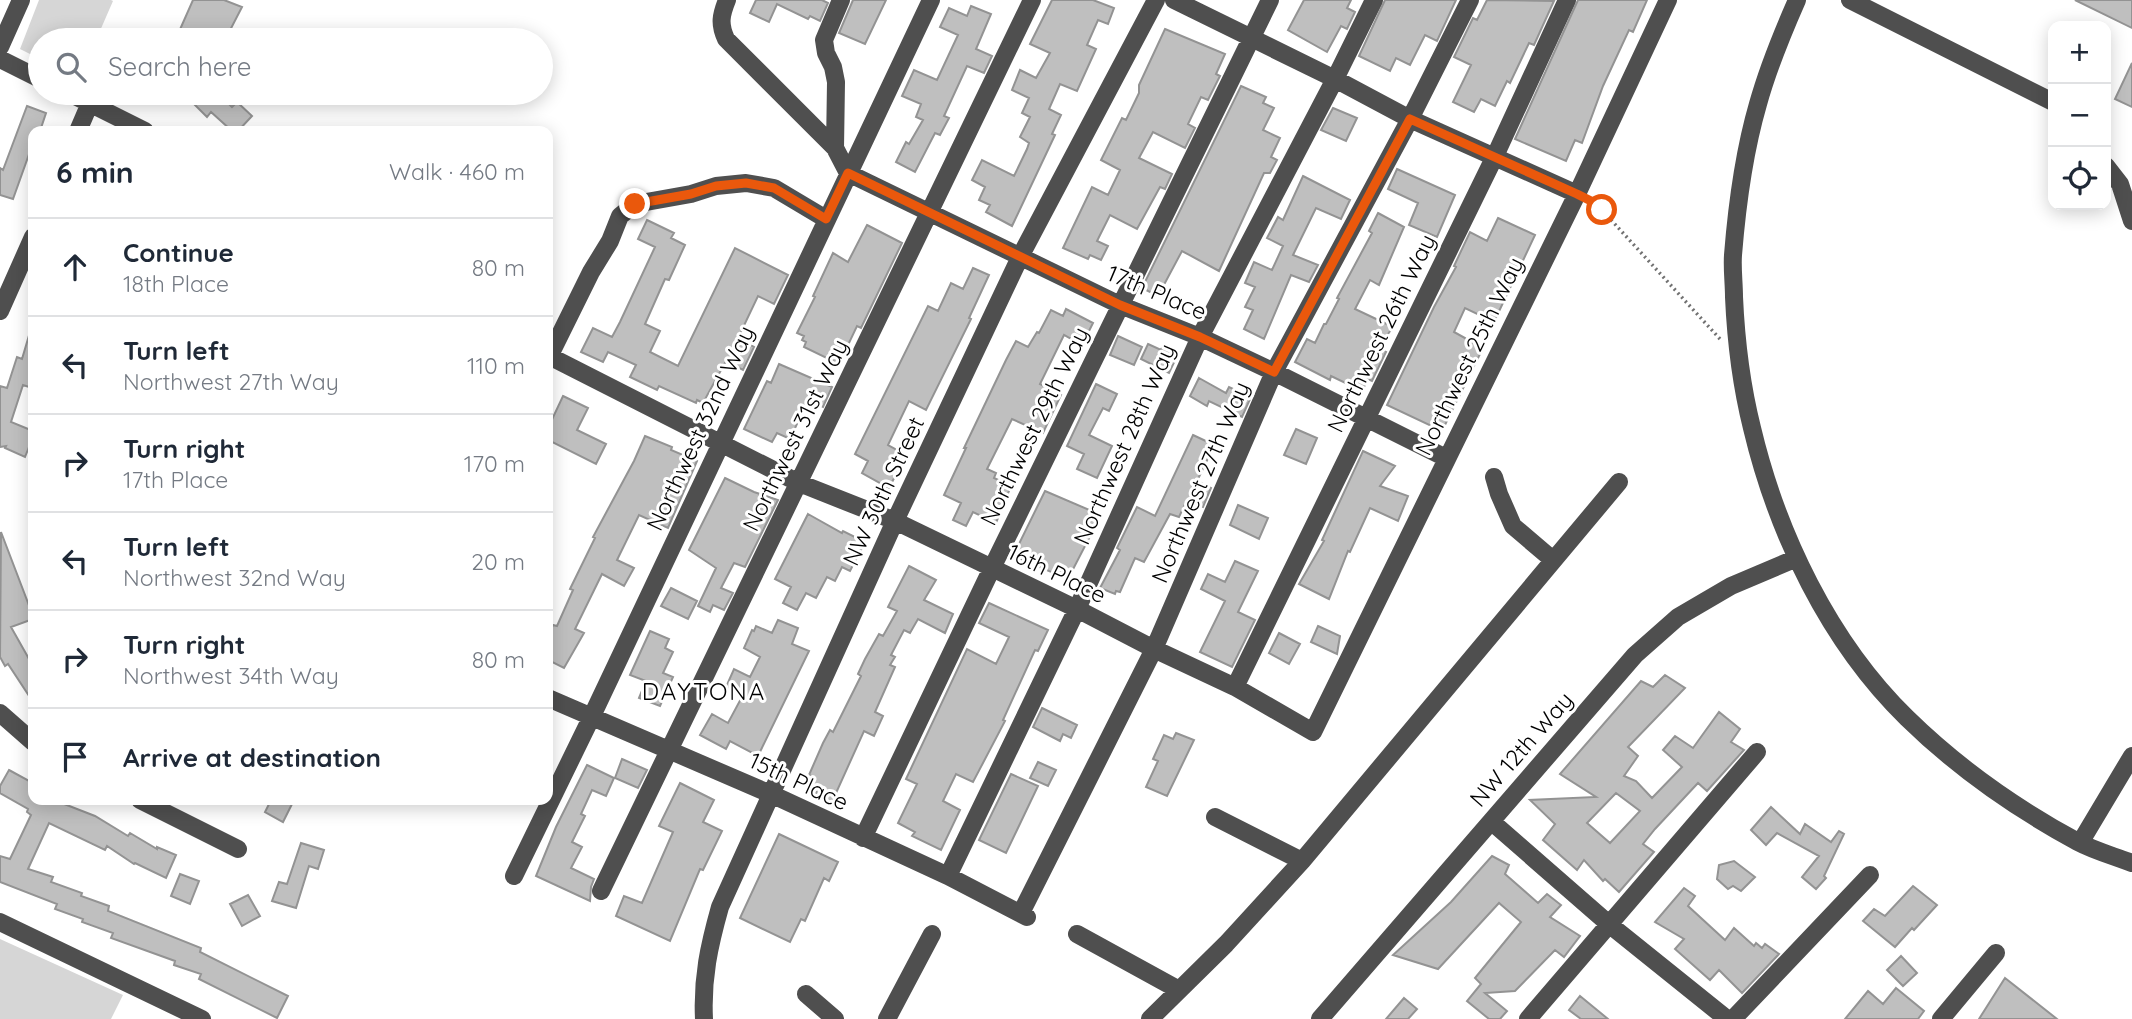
<!DOCTYPE html>
<html lang="en">
<head>
<meta charset="utf-8">
<style>
	:root { --surface:#fff; --page:#f2f2f3; --text:#1f2937; --muted:#747a83; --line:#e0e1e3 }
	body { margin:0; font-family:Quicksand,sans-serif; background:var(--page); color:var(--text) }
	.controls { position:absolute; right:21px; top:21px; display:grid; overflow:hidden; border-radius:14px; box-shadow:0 4px 18px #0003 }
	.controls button { width:63px; height:63px; display:grid; place-items:center; padding:0; border:0; border-bottom:2px solid var(--line); background:var(--surface); color:var(--text); font:35px sans-serif }
	.stop { position:absolute; width:21px; height:21px; margin:-16px; border:5px solid #ea580c; border-radius:50%; background:#fff }
	.stop.end { background:#ea580c; border-color:#fff; box-shadow:0 2px 7px #0008 }
	.list { margin:0; padding:0; list-style:none }
	h2 { display:flex; justify-content:space-between; align-items:center; height:91px; margin:0; padding:0 28px; font-size:30px }
	h2 small { font-size:23px; font-weight:400; color:var(--muted) }
	.list li { display:grid; grid-template-columns:46px 1fr auto; gap:21px; align-items:center; box-sizing:border-box; height:98px; padding:0 28px; border-top:2px solid var(--line) }
	.list b { display:block; font-size:26px; white-space:nowrap }
	.list p { margin:0; font-size:23px; white-space:nowrap; color:var(--muted) }
	.list em { font-size:23px; font-style:normal; color:var(--muted) }
	.icon { flex:none; width:38px; height:38px; fill:none; stroke:currentColor; stroke-width:2; stroke-linecap:round; stroke-linejoin:round }
	.map { position:relative; flex:none; width:2132px; height:1019px; overflow:hidden }
	.search { position:absolute; background:var(--surface); box-shadow:0 4px 18px #0003; left:28px; top:28px; width:525px; height:77px; display:flex; align-items:center; gap:18px; box-sizing:border-box; padding:0 24px; border-radius:38px; color:var(--muted); font-size:26px }
	.panel { position:absolute; background:var(--surface); box-shadow:0 4px 18px #0003; left:28px; top:126px; width:525px; height:679px; border-radius:14px }
	.map>svg:first-child { display:block }
	.green { fill:#d6d6d6 }
	.building { fill:#bfbfbf; stroke:#939393; stroke-width:2; fill-rule:evenodd }
	.lines { fill:none; stroke-linecap:round; stroke-linejoin:round }
	.path { stroke:#717171; stroke-width:3.5; stroke-dasharray:2 3.5; stroke-linecap:butt }
	.minor { stroke:#4f4f4f; stroke-width:18 }
	.route { stroke:#ea580c; stroke-width:9 }
	.labels { text-anchor:middle; dominant-baseline:central; stroke-width:6; stroke-linejoin:round; paint-order:stroke }
	.street-label { font-size:23px; fill:#000; stroke:#fff }
	.neighbourhood-label { font-size:24px; letter-spacing:2px; fill:#000; stroke:#fff }
</style>
</head>
<body>
<div class="map">
<svg width="2132" height="1019" viewBox="0 0 2132 1019">
	<rect width="100%" height="100%" fill="#fff"/>
	<path class="green" d="M39,0H111L113,1L96,40H40V59L20,49Z
		M0,939L123,995L111,1019H0Z"/>
	<path class="building" d="M193,0H224L242,7L225,40H193L178,34Z
		M756,0H822L828,3L820,21L810,16L808,19L777,4L769,22L750,13Z
		M853,0H886L865,44L839,33Z
		M1052,0H1093L1114,8L1108,24L1098,20L1087,45L1096,49L1077,91L1060,84L1049,109L1061,115L1052,134L1055,135L1012,226L986,212L990,205L979,200L985,187L972,180L982,160L1014,176L1027,149L1029,143L1020,137L1030,117L1022,113L1029,98L1012,90L1020,70L1036,78L1050,53L1030,44Z
		M1304,0H1351L1347,8L1355,12L1347,29L1341,26L1327,52L1288,30Z
		M1385,0H1456L1437,41L1425,35L1410,65L1396,58L1390,71L1359,56Z
		M1487,0L1554,1L1534,45L1529,43L1510,83L1507,81L1495,106L1481,99L1474,112L1453,102L1471,65L1454,57L1473,18L1477,20Z
		M1578,0H1647L1633,32L1629,30L1603,86L1582,143L1575,140L1566,161L1515,139Z
		M2075,0H2132V28Z
		M971,6L991,14L976,49L992,56L984,73L967,66L944,116L949,118L940,135L935,133L915,172L896,162L906,142L909,144L923,120L916,117L921,104L902,96L914,70L937,80L958,35L940,27L949,8L967,16Z
		M1165,29L1225,54L1216,74L1220,76L1208,100L1201,97L1188,124L1195,128L1185,148L1153,132L1139,158L1172,174L1165,189L1160,187L1137,229L1110,215L1097,241L1108,246L1101,260L1090,255L1088,259L1063,248L1092,187L1108,195L1120,170L1101,160L1122,118L1126,120L1139,93V85Z
		M2132,63V107L2115,99Z
		M1241,86L1266,97L1263,103L1274,108L1263,130L1280,138L1271,157L1277,160L1270,173H1264L1219,271L1182,251L1158,296L1142,288Z
		M183,93H218L232,107L237,102L252,116L238,131H232L211,112L207,117Z
		M27,106L46,113L40,131H33V143L13,199L0,195V168L3,170Z
		M1333,108L1357,118L1346,141L1321,130Z
		M1397,169L1455,195L1437,237L1409,225L1418,203L1388,189Z
		M1303,176L1350,200L1341,219L1316,208L1293,255L1318,265L1309,282L1291,275L1264,339L1244,329L1253,310L1245,307L1255,287L1245,283L1254,262L1272,270L1283,246L1267,238L1278,217L1283,220Z
		M1378,213L1404,227L1379,285L1370,280L1355,309L1393,327L1378,348L1386,352L1372,381L1368,379L1362,391L1331,376L1330,380L1295,362L1307,339L1315,343L1324,324H1326L1339,299L1337,298L1372,233L1369,231Z
		M1498,218L1535,235L1494,322L1465,308L1454,332L1483,348L1442,431L1387,405L1434,307L1456,267L1454,266L1470,232L1487,241Z
		M647,220L674,233L671,238L685,245L669,280L665,279L645,324L660,331L650,352L678,366L735,248L788,275L774,304L758,296L738,338L754,347L743,370L726,361L703,403L697,400L696,403L659,386L657,390L630,377L636,365L608,352L603,362L581,352L593,328L612,337L620,322L655,247L638,239Z
		M867,225L902,243L861,328L857,326L839,364L804,347L806,342L802,340L804,336L797,333L815,297L813,296L833,253L848,262Z
		M973,268L989,275L969,318L971,319L926,410L909,401L888,445L906,455L889,488L862,473L868,461L855,454L928,306L938,311L951,283L963,289Z
		M1066,309L1093,323L1082,345L1064,335L1040,384L1061,395L1043,433L1012,419L987,469L996,473L994,478L1011,486L996,523L973,512L966,526L953,520L961,503L944,495L966,448H964L1006,360L1016,341L1028,347L1037,332L1039,333L1051,310L1063,316Z
		M30,332H33V373L29,387L23,385L11,422L33,431V437L25,457L5,448L6,446L0,447V386L7,388L17,357L22,359Z
		M1118,336L1142,347L1134,365L1110,355Z
		M1148,344L1161,350L1163,345L1179,352L1169,373L1141,359Z
		M779,364L832,387L823,407L808,400L790,439L777,433L772,442L744,429L767,381L771,383Z
		M1199,378L1226,393L1229,387L1251,397L1242,417L1209,401L1207,406L1190,396Z
		M1096,384L1117,394L1109,411L1103,408L1089,435L1112,446L1097,478L1077,469L1084,454L1067,446Z
		M563,396L588,408L577,430L606,444L596,464L548,440V428Z
		M1296,429L1317,438L1306,464L1284,455Z
		M1193,435L1210,443L1208,446L1213,448L1197,481L1211,488L1203,507L1187,500L1179,517L1170,514L1144,562L1135,558L1120,592L1116,591L1115,594L1100,588L1120,550L1117,548L1137,507L1155,516Z
		M645,436L672,447L671,450L697,461L668,528L639,515L617,560L634,568L624,586L602,574L575,629L584,633L564,668L548,660V636L553,625L557,626L573,590L570,589L595,538L593,537L634,461Z
		M1363,451L1395,466L1380,486L1408,496L1398,521L1370,508L1350,552L1348,551L1329,599L1299,584L1324,541L1322,540Z
		M725,478L754,492L778,500L745,567L734,563L721,588L733,593L724,610L713,605L710,612L698,606L716,568L689,550Z
		M1045,491L1101,515L1068,579L1013,556Z
		M1238,505L1268,518L1259,539L1230,525Z
		M808,514L842,533L843,531L865,542L850,571L842,567L835,581L827,577L816,598L806,593L797,610L783,603L791,587L775,579Z
		M1,532L33,616V619L11,627L33,666V702L8,664L5,666L0,657Z
		M1235,561L1258,571L1238,612L1255,620L1232,667L1200,652L1225,601L1201,589L1208,574L1225,582Z
		M909,566L936,580L924,600L953,614L945,633L918,619L910,633L904,630L891,655L895,657L890,665L895,667L875,712L883,716L874,736L864,731L832,802L815,795L816,792L809,788L814,777L809,775L823,743L830,730L833,732L861,676L858,674L865,659L879,634L883,636L897,611L888,607Z
		M671,588L697,601L688,619L661,606Z
		M989,603L1048,630L1038,651L1035,650L1003,720L1005,721L973,782L956,774L943,801L960,810L941,850L912,836L915,832L898,823L917,784L906,779L967,649L996,664L1009,637L979,623Z
		M778,620L798,628L792,644L809,651L758,756L730,741L726,749L700,735L712,714L728,723L743,695L726,687L734,669L750,677L760,657L744,648L752,630L754,631L756,626L772,633Z
		M1318,626L1340,636L1337,654L1311,642Z
		M650,631L669,639L665,648L673,652L663,673L673,677L660,706L639,698L646,681L630,675Z
		M1279,633L1300,644L1289,664L1269,653Z
		M1665,675L1685,688L1628,747L1638,756L1624,776L1636,781L1652,798L1682,767L1663,750L1675,736L1693,748L1719,712L1740,729L1731,742L1744,750L1707,791L1698,783L1655,829L1643,844L1654,852L1619,892L1605,879L1603,881L1584,860L1577,870L1543,840L1555,824L1530,800L1596,797L1560,774L1641,681L1653,687ZM1616,793L1640,811L1610,843L1587,823Z
		M1042,708L1077,725L1071,738L1063,734L1060,741L1033,727Z
		M1176,733L1194,740L1167,796L1146,787L1158,761L1153,759L1164,735L1173,739Z
		M622,759L647,770L638,788L615,778Z
		M1038,762L1056,770L1048,786L1030,778Z
		M587,765L614,778L606,796L592,790L581,814L585,816L572,842L582,847L571,868L594,879L591,887L590,901L536,876L556,827Z
		M9,770L33,783V800H54L95,816L128,836L130,833L157,849V847L176,855L166,878L135,863L134,864L107,846L105,850L49,823L28,869L53,877L51,882L82,893L81,896L109,906L108,911L201,948L200,952L288,996L277,1018L199,979L201,974L174,965L175,961L111,938L113,933L82,922L83,919L55,909L57,904L0,882V856L10,859L31,815L27,812L28,809L0,793V786Z
		M1011,774L1038,786L1006,853L979,840Z
		M680,783L714,800L703,822L722,831L703,870L700,869L670,941L616,916L624,896L642,903L673,832L659,826Z
		M271,800H294L283,822L265,812Z
		M1771,807L1800,834L1805,824L1831,842L1839,831L1844,834L1824,876L1826,878L1816,889L1802,877L1819,856L1777,833L1766,845L1751,830Z
		M779,834L838,862L829,881L824,878L805,921L801,919L790,942L740,918Z
		M301,843L324,850L318,869L309,866L296,908L272,901L279,882L287,884Z
		M1492,856L1509,865L1505,874L1538,903L1547,894L1561,905L1550,917L1580,936L1564,957L1555,950L1515,991L1485,993L1507,1011L1500,1019H1489L1467,1001L1481,984L1475,978L1521,922L1499,903L1438,969L1393,955L1451,902Z
		M1734,861L1755,877L1741,891L1733,886L1728,889L1717,879L1719,865Z
		M180,874L199,881L190,904L171,896Z
		M1913,886L1937,905L1914,930L1912,928L1895,947L1863,921L1874,909L1885,916Z
		M1684,888L1695,896L1688,906L1725,940L1734,928L1754,946L1756,943L1762,948L1765,944L1779,954L1742,993L1719,970L1710,980L1675,949L1684,939L1655,922Z
		M248,895L260,916L242,926L230,904Z
		M1901,956L1917,973L1903,986L1887,970Z
		M2005,978L2057,1019H1979Z
		M1896,988L1924,1011L1918,1019H1845L1868,991L1883,1004Z
		M1580,996L1608,1019H1581L1569,1010Z
		M1404,998L1417,1009L1408,1019H1386Z"/>
	<g class="lines">
		<path class="path" d="M1591,201L1602,210L1720,339"/>
		<path class="minor" d="M727,0C721,15 719,24 726,39L835,148L848,173L1120,305L1200,337L1274,372L1446,458
			M1174,0L1335,79L1410,119L1577,194
			M1797,0C1782,34 1768,68 1758,104C1744,152 1737,205 1733,255C1732,269 1734,283 1734,297C1736,342 1741,384 1752,428C1777,533 1829,642 1907,718C1957,767 2017,809 2078,842C2095,851 2114,856 2132,863
			M1850,0L2053,102
			M0,47L21,0
			M0,59L40,79
			M69,93L145,131
			M78,131L90,103
			M835,148L836,82L833,67L826,53L824,40L841,0
			M2106,166L2120,184L2132,221
			M0,311L33,237
			M549,356L799,483L895,521L1077,609L1154,649L1235,687L1313,732L1577,194L1668,0
			M548,359L591,272L610,241L620,216L635,204L691,194L716,186L746,183L774,188L826,219
			M1494,477L1499,494L1513,526L1553,560
			M1235,687L1495,156L1567,0
			M548,698L773,795L948,876L1027,917
			M0,713L33,742
			M140,800L238,849
			M1215,817L1302,861
			M1492,822L1610,925L1727,1019
			M863,838L992,568L1270,0
			M2080,843L2132,756
			M514,876L592,716L931,0
			M948,876L1077,609L1200,337L1335,79L1374,0
			M601,891L1032,0
			M1021,913L1154,649L1274,372L1410,119L1470,0
			M0,922L202,1019
			M1077,934L1179,990
			M806,994L835,1019
			M704,1019C702,978 709,946 720,907L895,521L1021,255L1156,0
			M887,1019L932,934
			M1150,1019L1226,944L1302,861L1619,482
			M1320,1019L1635,655L1678,617L1731,586L1797,558
			M1528,1019L1757,752
			M1733,1019L1870,875
			M1941,1019L1996,953"/>
	</g>
	<g class="lines">
		<path class="route" d="M635,204L691,194L716,186L746,183L774,188L826,219L848,173L1120,305L1200,337L1274,372L1410,119L1577,194L1597,204L1602,210"/>
	</g>
	<g class="labels">
		<g class="street-label">
			<text transform="translate(1157 292) rotate(23)">17th Place</text>
			<text transform="translate(1381 333) rotate(-64)">Northwest 26th Way</text>
			<text transform="translate(1469 356) rotate(-64)">Northwest 25th Way</text>
			<text transform="translate(1034 426) rotate(-64)">Northwest 29th Way</text>
			<text transform="translate(700 428) rotate(-65)">Northwest 32nd Way</text>
			<text transform="translate(795 435) rotate(-64)">Northwest 31st Way</text>
			<text transform="translate(1124 444) rotate(-66)">Northwest 28th Way</text>
			<text transform="translate(1200 482) rotate(-67)">Northwest 27th Way</text>
			<text transform="translate(883 491) rotate(-65)">NW 30th Street</text>
			<text transform="translate(1057 573) rotate(26)">16th Place</text>
			<text transform="translate(1521 749) rotate(-49)">NW 12th Way</text>
			<text transform="translate(799 781) rotate(25)">15th Place</text>
		</g>
		<g class="neighbourhood-label">
			<text x="704" y="691">DAYTONA</text>
		</g>
	</g>
</svg>
<div class="controls">
<button>+</button>
<button>−</button>
<button><svg class="icon" aria-label="locate" viewBox="0 0 24 24"><circle cx="12" cy="12" r="6"/><path d="M12 2v4M12 18v4M2 12h4M18 12h4"/></svg></button>
</div>
<div class="stop" style="left:1602px;top:210px"></div>
<div class="stop end" style="left:635px;top:204px"></div>
<div class="search"><svg class="icon" aria-label="search" viewBox="0 0 24 24"><circle cx="10" cy="10" r="6"/><path d="M15 15l6 6"/></svg>Search here</div>
<section class="panel">
<h2>6 min<small>Walk · 460 m</small></h2>
<ul class="list">
<li><svg class="icon" aria-label="ahead" viewBox="0 0 24 24"><path d="M12 20V5M6 11l6-6 6 6"/></svg><div><b>Continue</b><p>18th Place</p></div><em>80 m</em></li>
<li><svg class="icon" aria-label="left" viewBox="0 0 24 24"><path d="M17 20v-9H6M10 6l-5 5 5 5"/></svg><div><b>Turn left</b><p>Northwest 27th Way</p></div><em>110 m</em></li>
<li><svg class="icon" aria-label="right" viewBox="0 0 24 24"><path d="M7 20v-9h11M14 6l5 5-5 5"/></svg><div><b>Turn right</b><p>17th Place</p></div><em>170 m</em></li>
<li><svg class="icon" aria-label="left" viewBox="0 0 24 24"><path d="M17 20v-9H6M10 6l-5 5 5 5"/></svg><div><b>Turn left</b><p>Northwest 32nd Way</p></div><em>20 m</em></li>
<li><svg class="icon" aria-label="right" viewBox="0 0 24 24"><path d="M7 20v-9h11M14 6l5 5-5 5"/></svg><div><b>Turn right</b><p>Northwest 34th Way</p></div><em>80 m</em></li>
<li><svg class="icon" aria-label="arrive" viewBox="0 0 24 24"><path d="M6 21V4h12l-3 4 3 4H6"/></svg><div><b>Arrive at destination</b></div></li>
</ul>
</section>
</div>
</body>
</html>
